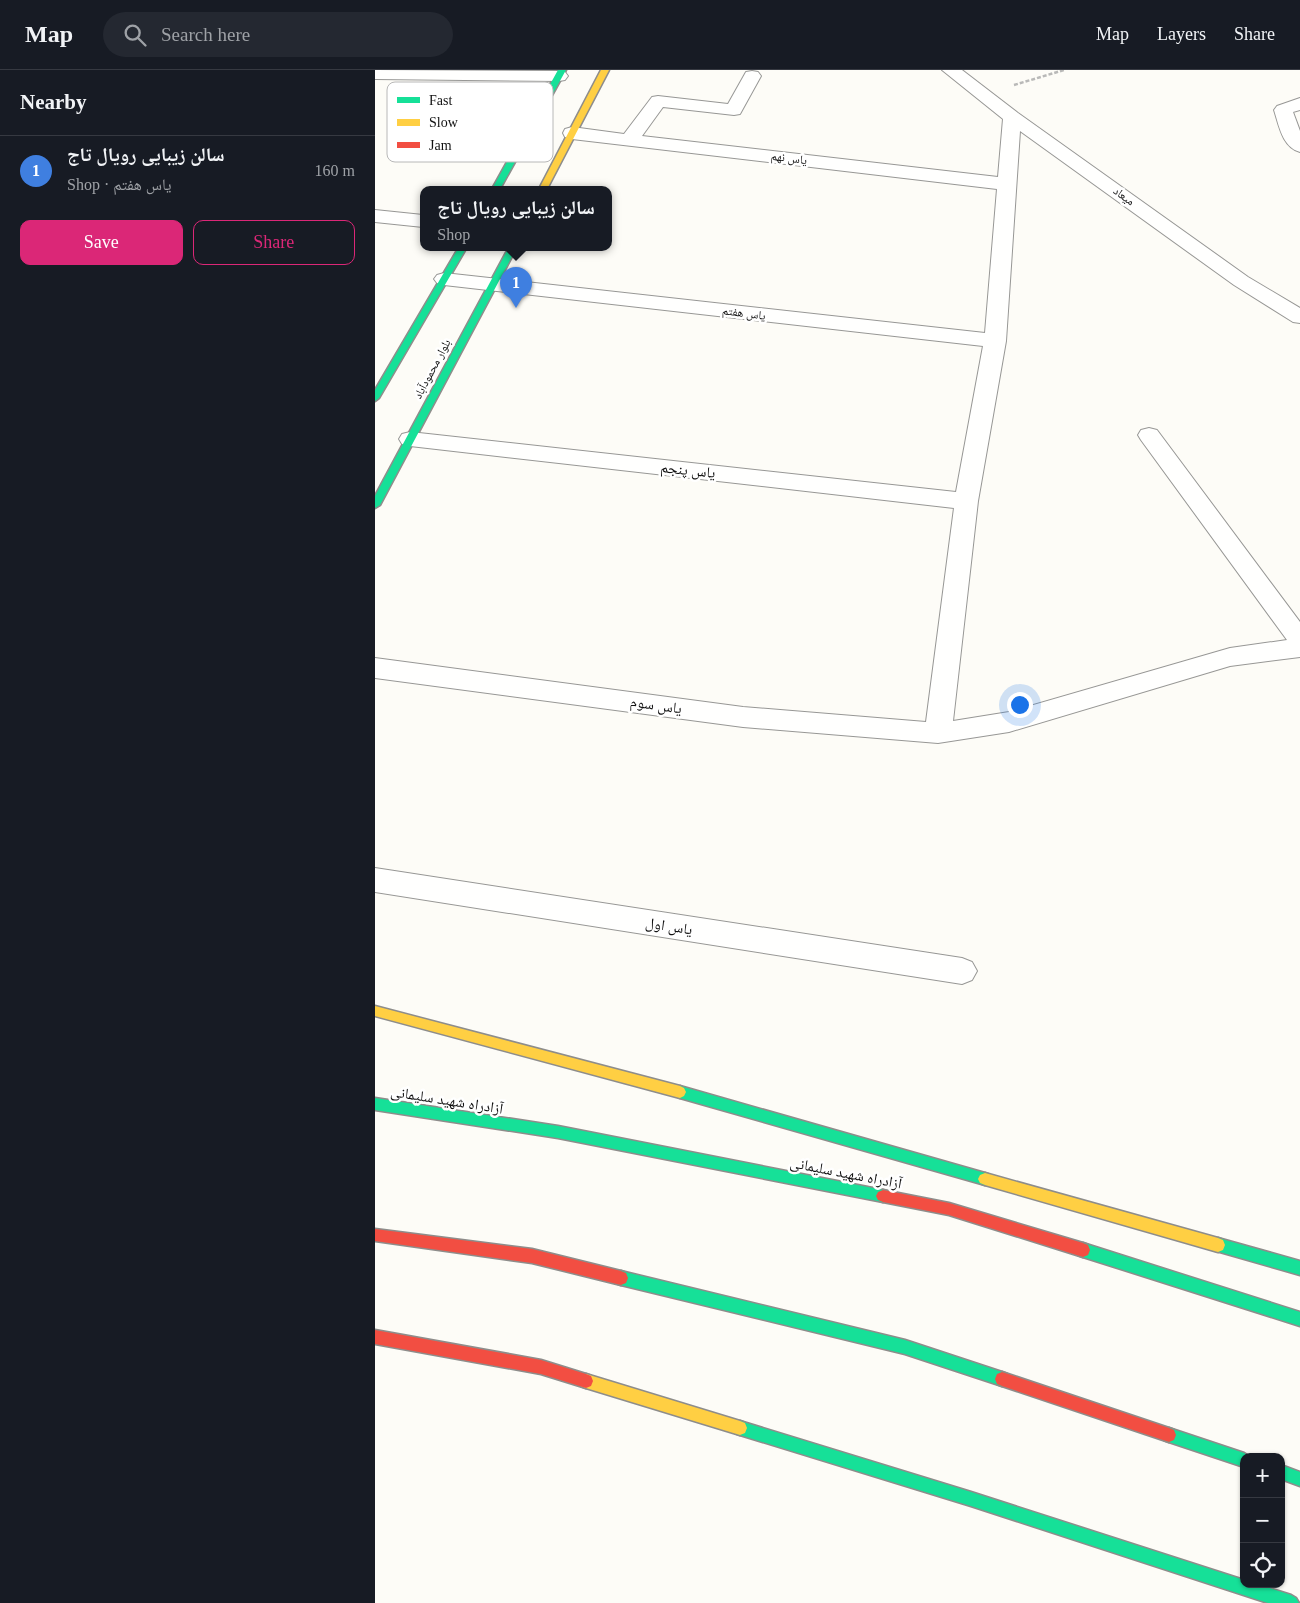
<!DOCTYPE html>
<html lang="en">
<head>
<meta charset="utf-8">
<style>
	:root { --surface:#171b24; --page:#242831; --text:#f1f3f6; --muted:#9ea1a6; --line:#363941; --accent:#db2777 }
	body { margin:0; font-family:"Times New Roman","Noto Naskh Arabic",serif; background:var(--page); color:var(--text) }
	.controls { position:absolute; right:15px; bottom:15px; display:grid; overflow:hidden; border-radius:10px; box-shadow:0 1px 4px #0004 }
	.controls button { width:45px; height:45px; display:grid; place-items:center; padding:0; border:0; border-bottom:1px solid var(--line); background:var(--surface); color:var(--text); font:25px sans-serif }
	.you { position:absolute; left:644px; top:634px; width:18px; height:18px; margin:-12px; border:4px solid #fff; border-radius:50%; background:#1a73e8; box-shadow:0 0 0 8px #1a73e833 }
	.badge { display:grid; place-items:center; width:32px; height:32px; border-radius:50%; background:var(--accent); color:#fff; font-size:16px; font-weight:700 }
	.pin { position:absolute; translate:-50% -41px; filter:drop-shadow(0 1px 2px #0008) }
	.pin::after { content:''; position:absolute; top:26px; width:18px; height:15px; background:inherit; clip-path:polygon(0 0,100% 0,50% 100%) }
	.popup { position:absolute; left:45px; top:116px; width:192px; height:65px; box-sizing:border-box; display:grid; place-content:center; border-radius:10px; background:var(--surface); filter:drop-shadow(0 1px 4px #0005); font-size:16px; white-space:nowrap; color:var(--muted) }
	.popup b { font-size:19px; color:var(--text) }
	.popup::after { content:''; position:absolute; left:50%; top:100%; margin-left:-10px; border:10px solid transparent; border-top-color:var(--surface) }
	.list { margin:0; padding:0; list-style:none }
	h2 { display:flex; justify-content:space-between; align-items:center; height:65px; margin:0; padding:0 20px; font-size:21px }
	h2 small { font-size:16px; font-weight:400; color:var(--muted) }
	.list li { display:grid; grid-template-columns:32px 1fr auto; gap:15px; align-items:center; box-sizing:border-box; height:70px; padding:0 20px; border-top:1px solid var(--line) }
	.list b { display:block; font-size:19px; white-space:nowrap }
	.list p { margin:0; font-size:16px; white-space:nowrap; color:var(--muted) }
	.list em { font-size:16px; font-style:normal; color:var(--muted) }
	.actions { display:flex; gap:10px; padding:15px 20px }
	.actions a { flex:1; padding:11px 0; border:1px solid var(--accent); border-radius:10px; text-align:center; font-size:18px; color:var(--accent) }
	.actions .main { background:var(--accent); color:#fff }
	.icon { flex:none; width:28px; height:28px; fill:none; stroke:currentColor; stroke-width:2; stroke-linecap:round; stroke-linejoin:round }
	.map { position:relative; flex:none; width:925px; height:1533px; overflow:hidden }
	header { display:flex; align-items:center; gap:30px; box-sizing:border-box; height:70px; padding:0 25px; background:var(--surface); border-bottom:1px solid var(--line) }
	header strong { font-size:24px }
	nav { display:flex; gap:28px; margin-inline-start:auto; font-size:18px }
	.search { width:350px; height:45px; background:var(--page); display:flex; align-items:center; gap:12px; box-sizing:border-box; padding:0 18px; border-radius:28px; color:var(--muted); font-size:19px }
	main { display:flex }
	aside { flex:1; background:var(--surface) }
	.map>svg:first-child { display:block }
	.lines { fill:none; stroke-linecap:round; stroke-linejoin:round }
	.street-casing { stroke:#979795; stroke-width:2 }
	.fast-casing { stroke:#8e8d8b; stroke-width:3 }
	.slow-casing { stroke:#8e8d8b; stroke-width:3 }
	.jam-casing { stroke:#8e8d8b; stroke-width:3 }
	.path { stroke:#b9b9b8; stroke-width:2.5; stroke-dasharray:4 2; stroke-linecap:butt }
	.street { fill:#fffffe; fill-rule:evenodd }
	.fast { fill:#16e098; fill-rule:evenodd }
	.slow { fill:#ffcf43; fill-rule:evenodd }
	.jam { fill:#f24e42; fill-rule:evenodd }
	.labels { text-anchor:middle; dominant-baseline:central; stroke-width:5; stroke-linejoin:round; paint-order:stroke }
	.far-street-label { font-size:12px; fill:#111; stroke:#fff }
	.street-label { font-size:15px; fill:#111; stroke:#fff }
	.key { fill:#fff; stroke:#b8b8b8; stroke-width:1 }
	.key-label { font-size:14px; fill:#111 }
</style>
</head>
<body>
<header>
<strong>Map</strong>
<div class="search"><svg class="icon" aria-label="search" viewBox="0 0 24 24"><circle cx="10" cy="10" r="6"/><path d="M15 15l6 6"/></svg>Search here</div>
<nav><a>Map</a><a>Layers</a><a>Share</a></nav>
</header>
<main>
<aside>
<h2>Nearby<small></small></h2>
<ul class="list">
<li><span class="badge" style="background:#3f7fe0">1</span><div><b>سالن زیبایی رویال تاج</b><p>Shop · یاس هفتم</p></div><em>160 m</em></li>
</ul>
<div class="actions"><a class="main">Save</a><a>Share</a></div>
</aside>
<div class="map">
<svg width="925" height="1533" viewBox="0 0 925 1533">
	<rect width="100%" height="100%" fill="#fdfcf7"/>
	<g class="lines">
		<g class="street-casing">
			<path id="street" d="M0,0L184,1L190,2L193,6L190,10L184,11L0,9Z
				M567,0H587L643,43L873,207L925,238V253L918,252L859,215L645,61L631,271L603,431L578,651L634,642L855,578L912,570L766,370L763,365L766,360L774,358L782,360L925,552V587L855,596L634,662L563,673L368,657L0,608V588L368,637L551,652L579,438L35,376L27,374L24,369L27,364L35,362L581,422L608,276L69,215L62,213L59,209L62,205L69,203L610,263L622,119L197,69L190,67L188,63L190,59L197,57L249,64L277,27L283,26L353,34L371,2L377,1L383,2L386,6L365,44L359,45L288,37L267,66L623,107L628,49Z
				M925,28V40L918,42L925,61V82C907,77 904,55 899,40L902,36Z
				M0,140L48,145V157L0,152Z
				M0,798L587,888L597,892L602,901L597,910L587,914L0,822Z"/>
		</g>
		<g class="fast-casing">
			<path id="fast" d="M183,0H191L125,119H117Z
				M84,177H92L4,328L0,331V320Z
				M134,177H142L5,435L0,438V426Z
				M305,1016L610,1103L615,1105L617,1109L615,1113L610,1115L305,1028L301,1026L299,1022L301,1018Z
				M0,1028L183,1056L508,1120L513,1122L515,1126L513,1130L508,1132L183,1068L0,1040Z
				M843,1168L925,1191V1205L838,1180L836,1175L838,1170Z
				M708,1173L925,1242V1256L708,1187L703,1185L701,1180L703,1175Z
				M246,1201L530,1270L627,1302L632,1304L634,1309L632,1314L627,1316L530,1284L246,1215L241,1213L239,1208L241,1203Z
				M365,1351L596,1422L869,1510V1514H882L916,1525L921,1528L924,1533H893L596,1436L365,1365L360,1363L358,1358L360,1353Z
				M794,1358L869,1383L875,1387H869V1397L794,1372L789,1370L787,1365L789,1360Z
				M906,1395L925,1402V1416L906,1409Z"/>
		</g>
		<g class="slow-casing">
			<path id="slow" d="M226,0H234L172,119H164Z
				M0,936L305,1016L309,1018L311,1022L309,1026L305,1028L0,946Z
				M610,1103L843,1168L848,1170L850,1175L848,1180L843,1182L610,1115L605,1113L603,1109L605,1105Z
				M211,1304L365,1351L370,1353L372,1358L370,1363L365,1365L211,1318L206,1316L204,1311L206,1306Z"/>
		</g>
		<g class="jam-casing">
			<path id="jam" d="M508,1120L574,1133L708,1173L713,1175L715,1180L713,1185L708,1187L574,1145L508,1132L503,1130L501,1126L503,1122Z
				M0,1159L157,1179L246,1201L251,1203L253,1208L251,1213L246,1215L157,1193L0,1171Z
				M0,1260L166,1290L211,1304L216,1306L218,1311L216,1316L211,1318L166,1304L0,1274Z
				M627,1302L794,1358L799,1360L801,1365L799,1370L794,1372L627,1316L622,1314L620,1309L622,1304Z"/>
		</g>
		<path class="path" d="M639,15L689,0"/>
		<use href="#street" class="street"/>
		<use href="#fast" class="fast"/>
		<use href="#slow" class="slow"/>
		<use href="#jam" class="jam"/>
	</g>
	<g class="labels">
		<g class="far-street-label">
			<text transform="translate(414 88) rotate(7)">یاس نهم</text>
			<text transform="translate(749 126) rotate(36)">میعاد</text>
			<text transform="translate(369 243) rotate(7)">یاس هفتم</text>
			<text transform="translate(57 299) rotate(-62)">بلوار محمودآباد</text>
		</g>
		<g class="street-label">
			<text transform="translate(313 400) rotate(6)">یاس پنجم</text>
			<text transform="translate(281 635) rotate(8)">یاس سوم</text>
			<text transform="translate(294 856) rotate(9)">یاس اول</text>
			<text transform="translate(72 1030) rotate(9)">آزادراه شهید سلیمانی</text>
			<text transform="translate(471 1103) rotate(11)">آزادراه شهید سلیمانی</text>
		</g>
	</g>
	<rect x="12" y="12" width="166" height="80" rx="8" class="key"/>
	<rect x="22" y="27" width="23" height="6" fill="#16e098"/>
	<rect x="22" y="49" width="23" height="7" fill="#ffcf43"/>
	<rect x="22" y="72" width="23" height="6" fill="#f24e42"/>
	<g class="key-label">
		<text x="54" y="35">Fast</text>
		<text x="54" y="57">Slow</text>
		<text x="54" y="80">Jam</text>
	</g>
</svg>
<div class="controls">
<button>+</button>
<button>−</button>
<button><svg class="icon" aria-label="locate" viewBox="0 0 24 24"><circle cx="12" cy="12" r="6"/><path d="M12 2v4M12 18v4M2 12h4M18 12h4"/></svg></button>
</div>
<div class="you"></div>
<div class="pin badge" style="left:141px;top:238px;background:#3f7fe0">1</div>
<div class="popup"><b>سالن زیبایی رویال تاج</b>Shop</div>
</div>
</main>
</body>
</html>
